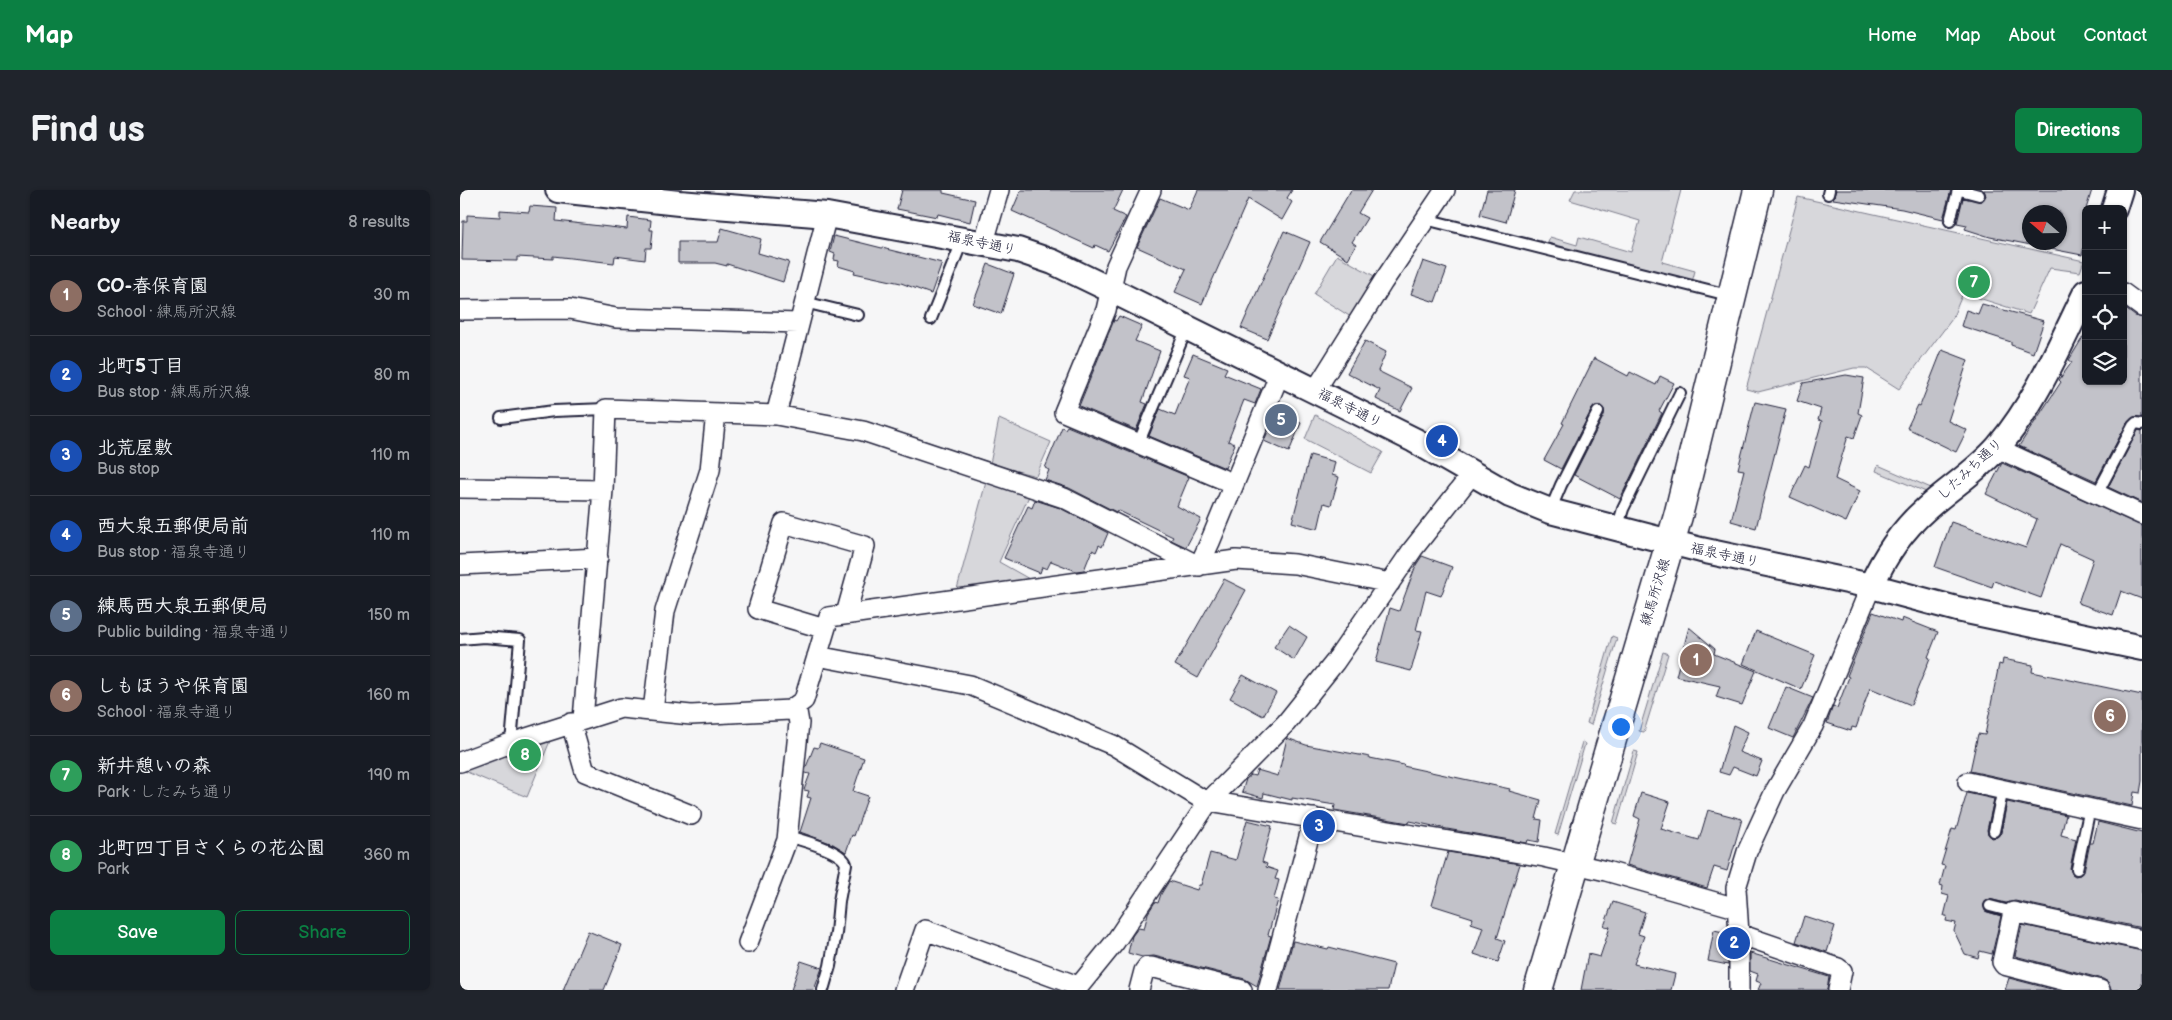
<!DOCTYPE html>
<html lang="en">
<head>
<meta charset="utf-8">
<style>
	:root { --surface:#171b24; --page:#20242c; --text:#f1f3f6; --muted:#9ea1a6; --line:#363941; --accent:#0b8043 }
	body { margin:0; font-family:"Balsamiq Sans","Klee One",sans-serif; background:var(--page); color:var(--text) }
	.controls { position:absolute; right:15px; top:15px; display:grid; overflow:hidden; border-radius:8px; box-shadow:0 1px 4px #0004 }
	.controls button { width:45px; height:45px; display:grid; place-items:center; padding:0; border:0; border-bottom:1px solid var(--line); background:var(--surface); color:var(--text); font:25px sans-serif }
	.compass { position:absolute; left:1562px; top:15px; width:45px; height:45px; border-radius:50%; background:var(--surface); box-shadow:0 1px 4px #0004; rotate:290deg }
	.you { position:absolute; left:1160px; top:536px; width:18px; height:18px; margin:-12px; border:4px solid #fff; border-radius:50%; background:#1a73e8; box-shadow:0 0 0 8px #1a73e833 }
	.badge { display:grid; place-items:center; width:32px; height:32px; border-radius:50%; background:var(--accent); color:#fff; font-size:16px; font-weight:700 }
	.pin { position:absolute; translate:-50% -50%; border:2px solid #fff; box-shadow:0 1px 5px #0006 }
	.list { margin:0; padding:0; list-style:none }
	h2 { display:flex; justify-content:space-between; align-items:center; height:65px; margin:0; padding:0 20px; font-size:21px }
	h2 small { font-size:16px; font-weight:400; color:var(--muted) }
	.list li { display:grid; grid-template-columns:32px 1fr auto; gap:15px; align-items:center; box-sizing:border-box; height:80px; padding:0 20px; border-top:1px solid var(--line) }
	.list b { display:block; font-size:19px; white-space:nowrap }
	.list p { margin:0; font-size:16px; white-space:nowrap; color:var(--muted) }
	.list em { font-size:16px; font-style:normal; color:var(--muted) }
	.actions { display:flex; gap:10px; padding:15px 20px }
	.actions a { flex:1; padding:11px 0; border:1px solid var(--accent); border-radius:8px; text-align:center; font-size:18px; color:var(--accent) }
	.actions .main { background:var(--accent); color:#fff }
	.icon { flex:none; width:28px; height:28px; fill:none; stroke:currentColor; stroke-width:2; stroke-linecap:round; stroke-linejoin:round }
	.map { position:relative; flex:none; width:1682px; height:800px; overflow:hidden; border-radius:8px }
	header { display:flex; align-items:center; gap:30px; box-sizing:border-box; height:70px; padding:0 25px; background:var(--accent); color:#fff }
	header strong { font-size:24px }
	nav { display:flex; gap:28px; margin-inline-start:auto; font-size:18px }
	.intro { display:flex; align-items:center; justify-content:space-between; box-sizing:border-box; height:120px; padding:0 30px }
	h1 { margin:0; font-size:35px }
	.button { padding:12px 22px; border-radius:8px; background:var(--accent); color:#fff; font-size:18px; font-weight:700 }
	main { display:flex; gap:30px; padding:0 30px }
	aside { flex:1; background:var(--surface); border-radius:8px; box-shadow:0 1px 4px #0004 }
	.map>svg:first-child { display:block }
	.green { fill:#d7d7db; stroke:#7c7c8b }
	.building { fill:#c2c2c9; stroke:#22223b; fill-rule:evenodd }
	.lines { fill:none; stroke-linecap:round; stroke-linejoin:round }
	.service-casing { stroke:#22223b; stroke-width:14 }
	.minor-casing { stroke:#22223b; stroke-width:22 }
	.tertiary-casing { stroke:#22223b; stroke-width:28 }
	.primary-casing { stroke:#22223b; stroke-width:31 }
	.service { stroke:#fff; stroke-width:10 }
	.minor { stroke:#fff; stroke-width:19 }
	.tertiary { stroke:#fff; stroke-width:24 }
	.primary { stroke:#fff; stroke-width:28 }
	.labels { text-anchor:middle; dominant-baseline:central; stroke-width:4.5; stroke-linejoin:round; paint-order:stroke }
	.street-label { font-size:14px; fill:#22223b; stroke:#fff }
</style>
</head>
<body>
<header>
<strong>Map</strong>
<nav><a>Home</a><a>Map</a><a>About</a><a>Contact</a></nav>
</header>
<div class="intro"><h1>Find us</h1><a class="button">Directions</a></div>
<main>
<aside>
<h2>Nearby<small>8 results</small></h2>
<ul class="list">
<li><span class="badge" style="background:#8d6e63">1</span><div><b>CO-春保育園</b><p>School · 練馬所沢線</p></div><em>30 m</em></li>
<li><span class="badge" style="background:#1a4fb4">2</span><div><b>北町5丁目</b><p>Bus stop · 練馬所沢線</p></div><em>80 m</em></li>
<li><span class="badge" style="background:#1a4fb4">3</span><div><b>北荒屋敷</b><p>Bus stop</p></div><em>110 m</em></li>
<li><span class="badge" style="background:#1a4fb4">4</span><div><b>西大泉五郵便局前</b><p>Bus stop · 福泉寺通り</p></div><em>110 m</em></li>
<li><span class="badge" style="background:#5c6f8a">5</span><div><b>練馬西大泉五郵便局</b><p>Public building · 福泉寺通り</p></div><em>150 m</em></li>
<li><span class="badge" style="background:#8d6e63">6</span><div><b>しもほうや保育園</b><p>School · 福泉寺通り</p></div><em>160 m</em></li>
<li><span class="badge" style="background:#2e9e5b">7</span><div><b>新井憩いの森</b><p>Park · したみち通り</p></div><em>190 m</em></li>
<li><span class="badge" style="background:#2e9e5b">8</span><div><b>北町四丁目さくらの花公園</b><p>Park</p></div><em>360 m</em></li>
</ul>
<div class="actions"><a class="main">Save</a><a>Share</a></div>
</aside>
<div class="map">
<svg width="1682" height="800" viewBox="0 0 1682 800">
	<rect width="100%" height="100%" fill="#f6f6f7"/>
	<filter id="ink" filterUnits="userSpaceOnUse"><feTurbulence type="fractalNoise" baseFrequency=".02" numOctaves="2"/><feDisplacementMap in="SourceGraphic" scale="10" xChannelSelector="R" yChannelSelector="G"/><feConvolveMatrix kernelMatrix="1 2 1 2 8 2 1 2 1" color-interpolation-filters="sRGB"/></filter>
	<g filter="url(#ink)">
		<path class="green" d="M1115,0H1221L1202,72L1235,81L1232,92L1086,56L1090,47L1117,55L1119,47L1171,62L1180,31L1110,10Z
			M1338,7L1624,71L1620,82L1590,78L1569,124L1503,103L1492,129L1439,199L1406,178H1394L1298,202L1286,199Z
			M877,65L916,87L891,127L854,104Z
			M855,225L923,262L911,283L845,249Z
			M539,229L591,252L576,286L530,274Z
			M1418,275L1471,298L1466,302L1416,281Z
			M526,292L569,306L539,372L571,390L497,399Z
			M1152,446L1157,448L1131,535L1127,533Z
			M1203,462L1208,464L1184,542L1179,541Z
			M90,551L67,607L2,580Z
			M1122,552L1125,554L1098,645L1095,644Z
			M1174,561L1178,562L1157,634L1153,633Z"/>
		<path class="building" d="M442,0H483V3L515,10L510,32L478,24L477,27L437,19Z
			M561,0H663L653,21L666,27L648,61L635,55L634,58L552,21Z
			M738,0H832L827,8L832,12L822,30L788,9L742,114L715,102L726,79L677,57L700,8L729,20Z
			M891,0H912L898,23L907,28L892,52L896,55L888,69L860,52Z
			M1027,0H1055L1046,32L1020,25Z
			M1376,0H1491L1483,29L1442,19L1373,9Z
			M1524,0H1632L1626,19V49L1622,65L1530,47L1505,39L1507,35L1497,33L1503,8L1521,11L1526,6ZM1570,22H1600V52H1570Z
			M70,16L97,18L96,31L167,39L168,27L191,30L190,40H193L191,58H186L185,70L155,66L154,73L93,66V69L57,67V71L2,70L3,31H7V25L40,27V20L69,22Z
			M262,38L301,49L298,63L329,72L323,92L267,74V76L255,73H218V52H258Z
			M824,41L850,52L807,149L781,138Z
			M374,46L482,73L471,104L441,93L394,83L395,81L378,76L379,71L374,70L375,64L370,62Z
			M963,71L987,79L975,112L951,104Z
			M528,74L554,84L541,124L513,114Z
			M1522,114L1584,131L1573,163L1551,155V152L1501,136L1506,120L1518,124Z
			M1663,117L1675,126L1682,128V227H1674L1667,233L1636,291L1559,256L1601,192L1599,190L1612,172L1609,170L1626,142V191H1663Z
			M659,126L682,136L675,151L700,161L682,212L687,214L676,240L619,216L654,130L656,131Z
			M905,151L926,162L918,181L952,198L940,221L916,209L920,200L887,183Z
			M1482,160L1508,170L1488,231L1507,240L1496,262L1447,238L1458,215L1460,216Z
			M733,164L767,178L764,184L801,199L795,214L784,210L768,251L775,254L765,278L689,246L700,219L715,225L730,187L724,185Z
			M1134,168L1168,186L1170,182L1196,195L1200,186L1214,193L1199,221L1202,223L1160,309L1114,285L1144,225V219L1141,216H1135L1132,219L1101,279L1084,270L1104,234L1102,233Z
			M1386,185L1404,188L1398,223L1402,225L1394,248L1388,246L1375,289L1400,301L1386,332L1330,307L1345,275L1349,277L1362,231L1358,230L1361,219L1337,211L1343,193Z
			M1295,212L1326,219L1296,338L1271,331L1284,280L1278,279Z
			M818,217L836,224L834,230L841,233L829,262L804,251Z
			M607,236L729,287L717,316L741,329L726,357L711,350L713,347L657,320L656,322L609,298L585,290L589,280L585,278L602,237L605,239Z
			M1678,240L1682,241V313L1648,297Z
			M850,265L875,272L872,285L879,287L871,315L864,313L858,339L832,332Z
			M1542,273L1682,336V409L1661,401L1653,425L1618,413L1633,369L1600,354L1581,408L1534,391L1532,397L1475,377L1491,332L1566,358L1577,329L1526,304Z
			M575,310L600,318L648,343L642,357L639,355L636,362L632,360L624,380L616,381L591,371L587,379L582,377L580,383L544,368L568,316L572,318Z
			M962,366L992,377L981,406L966,401L956,440L962,441L951,481L916,472L930,418L939,421L956,375Z
			M764,389L786,400L738,488L715,475Z
			M1413,422L1441,432L1442,428L1478,442L1468,467L1470,468L1451,515L1410,498L1396,538L1392,537L1391,541L1367,533L1373,516L1377,518L1389,487L1387,486Z
			M829,435L847,447L834,470L814,457Z
			M1229,437L1255,459L1254,464L1296,481L1282,515L1256,507L1260,496L1216,486Z
			M1296,441L1355,465L1341,499L1283,474Z
			M1543,469L1573,475L1572,482L1682,505V591L1680,603L1674,602L1672,616L1510,581L1518,544L1525,545L1539,474L1542,475Z
			M783,485L816,503L803,526L770,508Z
			M1326,497L1353,508L1333,548L1309,538Z
			M1273,535L1288,542L1279,562L1302,571L1296,586L1273,577L1269,585L1259,582Z
			M827,548L846,555L910,567V568L944,575L943,576L1050,599L1049,601L1081,610L1076,629L1082,630L1079,652L1068,650L1067,653L987,639L950,631L949,633L874,620L875,615L832,608V610L804,603L803,608L782,602L786,589L791,585L795,586L797,580L818,586Z
			M360,553L404,568L393,601L408,606L394,646L392,645L386,662L373,654L340,642L351,608L347,607L349,601L344,600L350,584L345,583L346,577L354,557L358,558Z
			M1181,603L1210,612L1201,639L1239,650L1248,620L1282,629L1267,681L1254,677L1247,698L1167,675L1180,629L1174,626Z
			M1507,603L1534,609L1527,640L1528,644L1532,648L1537,647L1541,643L1547,612L1606,625L1601,645L1616,649L1610,678L1612,684L1615,686L1620,685L1624,681L1630,653H1633L1638,632L1682,643V738L1555,711L1546,713L1529,709L1524,714L1525,721L1541,726L1532,764L1520,761L1518,768L1505,764L1494,741L1496,733L1486,731L1487,726H1484L1489,706L1482,704L1483,696L1480,695L1485,676L1481,675L1492,639L1496,640Z
			M787,630L812,636L802,672L807,674L806,677L818,681L815,689L819,690L814,709L818,710L808,745L811,746L797,796L785,789L694,766L682,767L668,763L672,746L678,738L684,739L688,723L695,712L698,713L701,704L709,691L737,700L739,695H741L750,663L776,670Z
			M988,662L1060,674L1037,748L1045,751L1038,772L1014,764L1023,737L1011,733L1013,728L972,715Z
			M1153,712L1185,722L1178,744L1184,746L1174,774L1215,784L1211,800H1121L1128,764L1140,767L1150,737L1144,736Z
			M1344,726L1375,736L1367,762L1336,752Z
			M1562,735L1682,761V800H1651L1648,792L1643,789L1555,766Z
			M1254,740L1268,743V775L1248,771Z
			M128,741L162,755L144,800H103Z
			M833,751L868,759L869,757L934,774L928,800H820Z
			M1290,763L1369,787L1367,800H1298L1301,793L1296,791L1298,784L1290,781Z
			M341,771L362,778L354,800H331Z
			M1549,788L1595,800H1545Z"/>
		<g class="lines">
			<g class="service-casing">
				<path id="service" d="M1500,0L1519,5
					M1368,4L1369,0
					M965,29L1272,106
					M1490,31L1498,0
					M344,112L398,125
					M471,129L503,49
					M41,228L94,221L146,219
					M678,254L727,138
					M1637,304L1673,236L1676,233L1682,234
					M1090,321L1101,295L1138,222
					M1157,339L1163,319L1220,203
					M0,449L24,447L60,450L51,553
					M1534,641L1543,599
					M328,646C343,651 382,660 386,674L379,711L376,743L370,776L363,800
					M1617,679L1630,618
					M1530,716L1553,722"/>
			</g>
			<g class="minor-casing">
				<path id="minor" d="M691,0L656,76L646,120L604,222L774,294
					M524,52L539,0
					M1663,103L1682,117
					M0,120L110,119L156,128L338,133
					M855,201L923,92L985,0
					M316,225L367,25
					M1537,258L1682,325
					M0,298L143,300
					M0,375L138,368
					M739,376L750,352L820,183
					M365,439L298,419L324,333L405,356L386,424
					M357,466L510,495L653,555L740,608L749,611L1084,667L1146,681L1276,718
					M193,521L205,421L250,280L256,223
					M123,529L143,300L146,219L316,225L403,241L604,308L739,376
					M111,533L125,582L231,625
					M0,572L51,553L161,518L231,525L330,520L344,510L369,427L776,370L835,374L930,393
					M1508,592L1682,630
					M1279,744L1378,778L1382,781L1378,800
					M288,753L327,650L339,533L336,516
					M444,800L465,740L618,796
					M616,800L655,752L749,611L826,533L875,472L953,359L1012,284
					M679,800L684,781L687,777H691L782,800
					M808,800L854,628
					M1279,800V744L1276,698L1287,662L1315,601L1353,536L1411,396
					M1640,800L1544,775L1542,772L1553,722L1682,750"/>
			</g>
			<g class="tertiary-casing">
				<path id="tertiary" d="M98,0L219,13L367,25L558,60L593,72L651,100L954,250L1050,305L1090,321L1241,360L1411,396L1497,419L1682,458
					M1654,19L1660,0
					M1411,396C1424,367 1442,340 1466,319C1489,298 1517,281 1538,257C1576,212 1600,155 1626,102"/>
			</g>
			<g class="primary-casing">
				<path id="primary" d="M1078,800L1218,326L1298,0"/>
			</g>
			<use href="#service" class="service"/>
			<use href="#minor" class="minor"/>
			<use href="#tertiary" class="tertiary"/>
			<use href="#primary" class="primary"/>
		</g>
	</g>
	<g class="labels">
		<g class="street-label">
			<text transform="translate(522 53) rotate(12)">福泉寺通り</text>
			<text transform="translate(890 218) rotate(27)">福泉寺通り</text>
			<text transform="translate(1510 279) rotate(-43)">したみち通り</text>
			<text transform="translate(1265 365) rotate(12)">福泉寺通り</text>
			<text transform="translate(1195 402) rotate(-73)">練馬所沢線</text>
		</g>
	</g>
</svg>
<div class="controls">
<button>+</button>
<button>−</button>
<button><svg class="icon" aria-label="locate" viewBox="0 0 24 24"><circle cx="12" cy="12" r="6"/><path d="M12 2v4M12 18v4M2 12h4M18 12h4"/></svg></button>
<button><svg class="icon" aria-label="layers" viewBox="0 0 24 24"><path d="M12 4l9 5-9 5-9-5zM3 14l9 5 9-5"/></svg></button>
</div>
<svg class="compass" viewBox="-18 -18 36 36"><path d="M0-13l5 13h-10z" fill="#e53935"/><path d="M0 13l5-13h-10z" fill="#9ea1a6"/></svg>
<div class="you"></div>
<div class="pin badge" style="left:1236px;top:470px;background:#8d6e63">1</div>
<div class="pin badge" style="left:1274px;top:753px;background:#1a4fb4">2</div>
<div class="pin badge" style="left:859px;top:636px;background:#1a4fb4">3</div>
<div class="pin badge" style="left:982px;top:251px;background:#1a4fb4">4</div>
<div class="pin badge" style="left:821px;top:230px;background:#5c6f8a">5</div>
<div class="pin badge" style="left:1650px;top:526px;background:#8d6e63">6</div>
<div class="pin badge" style="left:1514px;top:92px;background:#2e9e5b">7</div>
<div class="pin badge" style="left:65px;top:565px;background:#2e9e5b">8</div>
</div>
</main>
</body>
</html>
